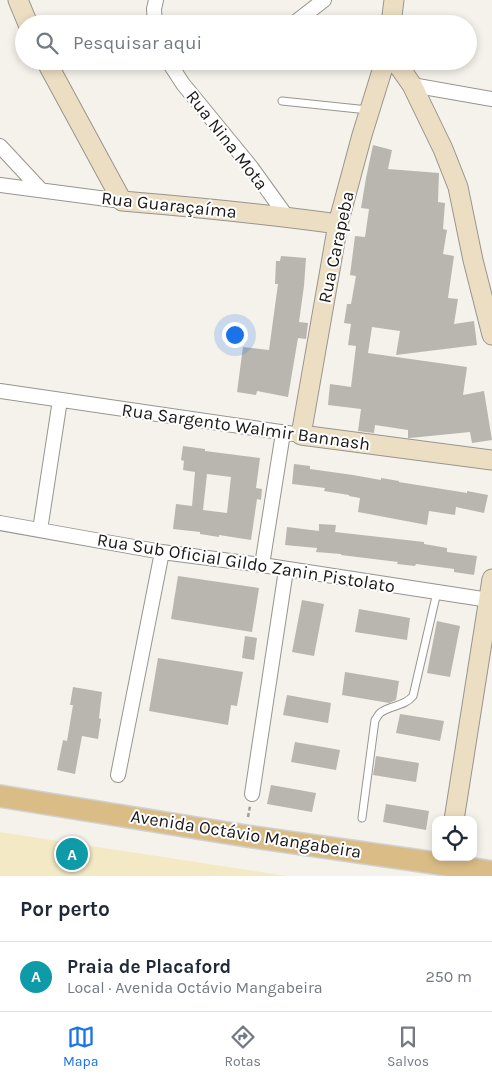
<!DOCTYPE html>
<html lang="pt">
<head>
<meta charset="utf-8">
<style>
	:root { --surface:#fff; --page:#f6f6f7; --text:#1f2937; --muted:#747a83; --line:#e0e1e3; --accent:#1a73e8 }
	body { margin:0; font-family:Karla,sans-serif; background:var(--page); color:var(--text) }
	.controls { position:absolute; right:15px; bottom:15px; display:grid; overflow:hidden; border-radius:10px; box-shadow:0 2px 8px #0003 }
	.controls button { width:45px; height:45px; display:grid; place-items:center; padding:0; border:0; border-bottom:1px solid var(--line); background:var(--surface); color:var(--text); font:25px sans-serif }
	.you { position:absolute; left:234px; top:334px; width:18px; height:18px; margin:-12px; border:4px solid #fff; border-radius:50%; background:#1a73e8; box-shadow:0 0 0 8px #1a73e833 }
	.badge { display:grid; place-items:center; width:32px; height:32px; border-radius:50%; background:var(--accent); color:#fff; font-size:16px; font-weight:700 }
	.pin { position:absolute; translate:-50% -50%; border:2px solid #fff; box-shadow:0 1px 5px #0006 }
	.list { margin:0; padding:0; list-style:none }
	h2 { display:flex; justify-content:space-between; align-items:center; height:65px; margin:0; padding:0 20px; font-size:21px }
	h2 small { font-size:16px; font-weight:400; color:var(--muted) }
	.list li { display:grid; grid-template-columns:32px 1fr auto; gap:15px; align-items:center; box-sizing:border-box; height:70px; padding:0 20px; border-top:1px solid var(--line) }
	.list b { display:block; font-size:19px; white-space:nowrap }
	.list p { margin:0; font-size:16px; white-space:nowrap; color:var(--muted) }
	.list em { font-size:16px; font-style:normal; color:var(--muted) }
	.icon { flex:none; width:28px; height:28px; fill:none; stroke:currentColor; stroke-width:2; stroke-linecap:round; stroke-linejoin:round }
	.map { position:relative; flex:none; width:492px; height:876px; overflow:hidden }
	.search { position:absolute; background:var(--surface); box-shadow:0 2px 8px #0003; left:15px; right:15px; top:15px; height:55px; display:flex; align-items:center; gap:12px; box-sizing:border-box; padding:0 18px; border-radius:28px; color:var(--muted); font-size:19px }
	.sheet { height:135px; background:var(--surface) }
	nav { display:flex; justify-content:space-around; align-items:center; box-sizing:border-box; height:70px; border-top:1px solid var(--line); background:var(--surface); font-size:14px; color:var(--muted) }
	nav a { display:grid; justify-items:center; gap:2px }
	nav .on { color:var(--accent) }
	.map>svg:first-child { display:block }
	.sand { fill:#f3e9c4 }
	.building { fill:#b9b6af; fill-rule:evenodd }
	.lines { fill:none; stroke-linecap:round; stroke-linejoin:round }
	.service-casing { stroke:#98958e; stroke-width:9 }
	.minor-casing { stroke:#98958e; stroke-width:16 }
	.secondary-casing { stroke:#98958e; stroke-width:21 }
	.primary-casing { stroke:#d1d1d1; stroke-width:24 }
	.path { stroke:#a09e99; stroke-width:2.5; stroke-dasharray:4 2.5; stroke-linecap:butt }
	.service { stroke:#fff; stroke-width:7 }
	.minor { stroke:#fff; stroke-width:14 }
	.secondary { stroke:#ecdec3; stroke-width:19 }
	.primary { stroke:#dabc86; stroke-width:21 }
	.labels { text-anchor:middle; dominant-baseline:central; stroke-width:4; stroke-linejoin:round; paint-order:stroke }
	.street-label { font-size:18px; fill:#1a1917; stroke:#fff }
</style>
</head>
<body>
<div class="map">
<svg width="492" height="876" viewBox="0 0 492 876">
	<rect width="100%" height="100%" fill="#f5f2eb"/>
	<path class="sand" d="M0,832L287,876H0Z"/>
	<path class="building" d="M373,145L392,150L388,169L439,173L438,202L445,203L443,229L447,230L443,254L454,256L448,298L458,299L454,324L474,321L477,345L396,355L400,331L372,327L368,353L467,367L463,395L484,391L492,440L472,443L470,432L410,438H408V430L375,425L374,433L358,431L361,409L328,405L330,384L351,387L356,346L348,345L351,324L344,323L347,304H351L356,276L350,275L355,236L365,237L369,209L361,208L366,178Z
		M281,256L306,258L304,286L299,322L308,323L306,339L298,338L288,397L257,391L256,395L237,392L243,347L269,350L278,284H275L276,261H280Z
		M183,446L205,449V451L260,458L256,488L262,489L261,500L257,499L251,540L219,535V537L200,534V532L173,529L176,504L192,506L195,472L183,470L184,461L181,460ZM207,474L231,477L227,513L203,510Z
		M294,464L310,466V469L353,475L381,480V478L399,481V482L467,493V491L488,495L484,513L456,507L455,515L429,511L427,525L358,512L360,498L349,496V495L324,491L325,488L292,484Z
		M319,524L336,525L335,532L424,542V544L447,548V552L477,556L474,575L454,572V569L416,564L415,566L397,564L398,562L341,555V554L316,552L317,548L285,545L287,527L319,531Z
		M178,576L259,588L252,632L171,619Z
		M302,600L324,604L314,656L292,652Z
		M359,609L410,618L407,640L355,632Z
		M437,621L460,626L450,677L427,673Z
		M245,636L257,638L254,660L242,658Z
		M158,658L243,672L237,706L231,705L228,725L149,711Z
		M345,672L399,681L396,700L389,703L342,695Z
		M73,687L102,692L99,718L101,719L98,739L82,736L75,774L57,770L63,740L67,741L73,705H70Z
		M287,695L331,703L328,723L283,715Z
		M400,714L444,721L440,741L396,733Z
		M295,742L340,750L336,770L291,762Z
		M376,756L419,763L416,782L373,775Z
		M271,785L316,793L312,812L267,804Z
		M386,804L429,811L426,830L383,822Z"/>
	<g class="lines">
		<g class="service-casing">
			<path id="service" d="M282,101L368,110
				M362,818L375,720C377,718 378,715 380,713C390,705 404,707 413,696L437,592"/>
		</g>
		<g class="minor-casing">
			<path id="minor" d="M155,24L154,9L156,0
				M293,24L324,0
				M168,61L183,84L251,167L287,217
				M412,85L492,99
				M0,146L41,190
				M0,185L122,201
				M0,391L301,435
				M0,523L162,552L262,565L489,600
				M40,530L60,400
				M262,565L283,433
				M118,775L162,552
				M252,794L286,570"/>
		</g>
		<g class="secondary-casing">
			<path id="secondary" d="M18,0L28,24
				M391,24L394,0
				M46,61L122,201C194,207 266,214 338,224
				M385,61L362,135L338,224L301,435L492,460
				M395,61L412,85L443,149L458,187L473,260L492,335
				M454,820L492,579"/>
		</g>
		<g class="primary-casing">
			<path id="primary" d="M0,796L246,836L421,861L492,872"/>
		</g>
		<path class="path" d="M248,817L250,806"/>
		<use href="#service" class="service"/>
		<use href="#minor" class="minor"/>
		<use href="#secondary" class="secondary"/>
		<use href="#primary" class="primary"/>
	</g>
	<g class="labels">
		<g class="street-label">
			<text transform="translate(227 140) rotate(52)">Rua Nina Mota</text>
			<text transform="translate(169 205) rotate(6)">Rua Guaraçaíma</text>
			<text transform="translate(336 247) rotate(-78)">Rua Carapeba</text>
			<text transform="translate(246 427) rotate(8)">Rua Sargento Walmir Bannash</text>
			<text transform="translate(246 563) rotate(9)">Rua Sub Oficial Gildo Zanin Pistolato</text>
			<text transform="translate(246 834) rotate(9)">Avenida Octávio Mangabeira</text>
		</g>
	</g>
</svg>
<div class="controls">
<button><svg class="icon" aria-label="locate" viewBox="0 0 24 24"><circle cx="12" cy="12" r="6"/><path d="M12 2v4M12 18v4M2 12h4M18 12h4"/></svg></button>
</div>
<div class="you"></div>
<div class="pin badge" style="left:72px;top:854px;background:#0f9aa8">A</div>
<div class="search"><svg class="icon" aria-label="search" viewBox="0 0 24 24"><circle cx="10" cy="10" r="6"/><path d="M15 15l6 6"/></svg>Pesquisar aqui</div>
</div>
<section class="sheet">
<h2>Por perto<small></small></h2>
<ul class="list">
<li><span class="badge" style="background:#0f9aa8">A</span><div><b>Praia de Placaford</b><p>Local · Avenida Octávio Mangabeira</p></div><em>250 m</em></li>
</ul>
</section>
<nav>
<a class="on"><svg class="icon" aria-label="map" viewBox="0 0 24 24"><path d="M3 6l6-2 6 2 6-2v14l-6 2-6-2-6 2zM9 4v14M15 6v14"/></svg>Mapa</a>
<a><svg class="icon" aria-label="directions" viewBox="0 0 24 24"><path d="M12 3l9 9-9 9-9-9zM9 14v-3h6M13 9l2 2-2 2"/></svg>Rotas</a>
<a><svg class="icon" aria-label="saved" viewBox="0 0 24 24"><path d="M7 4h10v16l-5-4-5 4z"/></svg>Salvos</a>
</nav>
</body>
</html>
